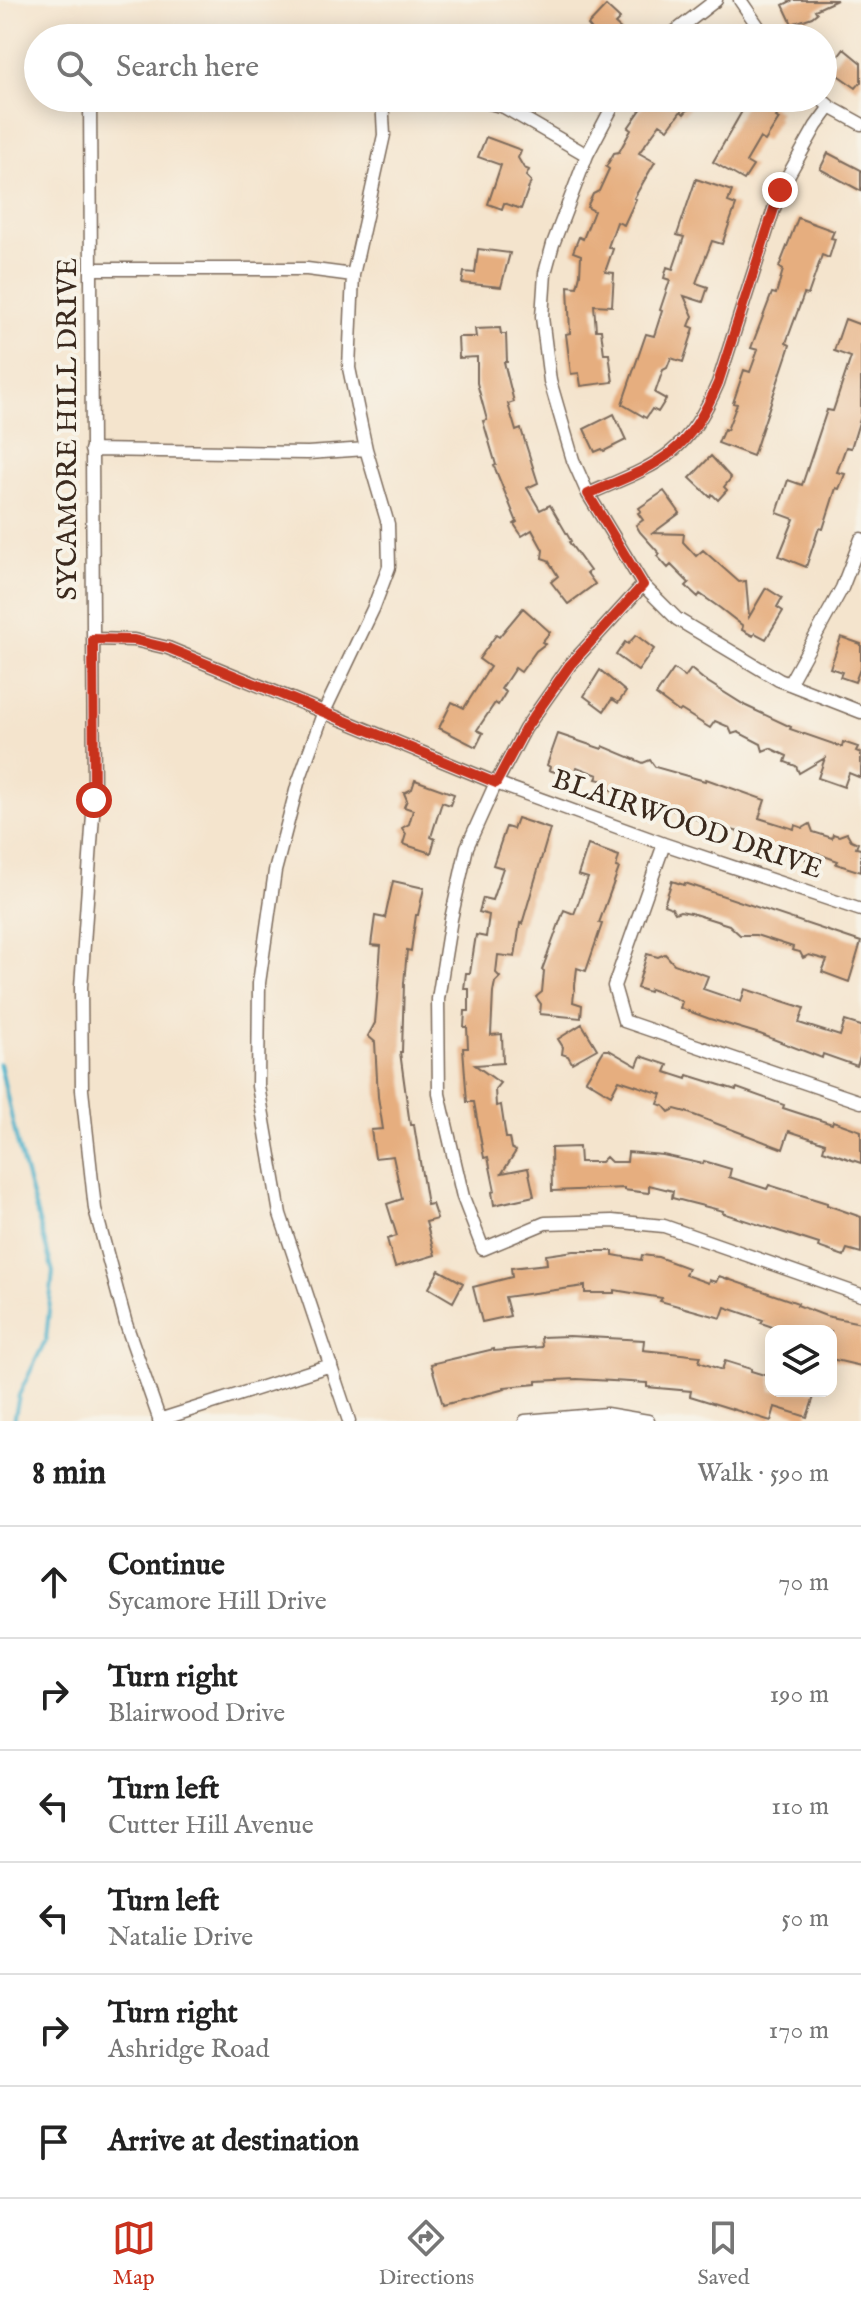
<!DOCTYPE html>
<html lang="en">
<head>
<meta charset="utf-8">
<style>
	:root { --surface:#fff; --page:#f2f2f2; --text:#222; --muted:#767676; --line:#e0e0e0; --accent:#c8321e }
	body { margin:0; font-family:"IM FELL English",serif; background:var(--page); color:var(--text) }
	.controls { position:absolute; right:24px; bottom:24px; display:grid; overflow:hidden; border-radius:16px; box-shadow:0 4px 20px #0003 }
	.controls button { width:72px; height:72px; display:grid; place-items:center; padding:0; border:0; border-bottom:2px solid var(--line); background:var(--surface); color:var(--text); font:40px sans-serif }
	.stop { position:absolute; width:24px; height:24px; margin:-18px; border:6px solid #c8321e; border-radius:50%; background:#fff }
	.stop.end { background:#c8321e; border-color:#fff; box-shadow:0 2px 8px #0008 }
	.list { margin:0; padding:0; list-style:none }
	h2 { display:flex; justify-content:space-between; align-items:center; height:104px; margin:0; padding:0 32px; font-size:34px }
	h2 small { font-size:26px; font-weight:400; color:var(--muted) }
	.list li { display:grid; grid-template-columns:52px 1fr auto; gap:24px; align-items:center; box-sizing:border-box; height:112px; padding:0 32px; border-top:2px solid var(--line) }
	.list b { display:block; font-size:30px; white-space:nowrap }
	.list p { margin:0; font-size:26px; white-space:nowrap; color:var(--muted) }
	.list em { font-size:26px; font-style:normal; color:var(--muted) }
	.icon { flex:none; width:44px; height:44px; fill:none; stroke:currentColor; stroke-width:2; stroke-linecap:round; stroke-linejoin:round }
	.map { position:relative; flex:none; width:861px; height:1421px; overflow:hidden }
	.search { position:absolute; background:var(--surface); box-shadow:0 4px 20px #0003; left:24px; right:24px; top:24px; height:88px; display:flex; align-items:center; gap:20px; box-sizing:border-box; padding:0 28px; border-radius:44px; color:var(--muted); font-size:30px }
	.sheet { height:776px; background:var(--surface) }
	nav { display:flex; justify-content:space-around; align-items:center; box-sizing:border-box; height:112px; border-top:2px solid var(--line); background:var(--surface); font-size:22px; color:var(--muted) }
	nav a { display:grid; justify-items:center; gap:4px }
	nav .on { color:var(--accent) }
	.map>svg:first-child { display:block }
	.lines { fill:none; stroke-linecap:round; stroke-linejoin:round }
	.stream { stroke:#4bb1ca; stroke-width:4 }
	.building { fill:#e6ae7f }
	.minor-casing { stroke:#7c6b5b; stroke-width:15 }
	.minor { stroke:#fff; stroke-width:12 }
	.route { stroke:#c8321e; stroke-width:10 }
	.labels { text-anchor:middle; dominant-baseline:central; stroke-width:8; stroke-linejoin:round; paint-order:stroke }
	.street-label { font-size:28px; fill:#3b2a1e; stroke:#f7f3e8 }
</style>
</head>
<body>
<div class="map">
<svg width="861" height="1421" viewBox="0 0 861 1421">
	<rect width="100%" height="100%" fill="#f7f3e8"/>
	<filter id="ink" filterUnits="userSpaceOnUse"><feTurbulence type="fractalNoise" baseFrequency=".0125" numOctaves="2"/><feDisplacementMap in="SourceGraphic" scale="16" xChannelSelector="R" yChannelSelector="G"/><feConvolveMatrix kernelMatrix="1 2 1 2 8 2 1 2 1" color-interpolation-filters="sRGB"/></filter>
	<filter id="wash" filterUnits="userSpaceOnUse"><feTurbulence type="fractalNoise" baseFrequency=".006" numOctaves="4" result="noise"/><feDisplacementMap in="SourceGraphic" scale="32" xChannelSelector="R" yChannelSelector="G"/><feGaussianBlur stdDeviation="1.8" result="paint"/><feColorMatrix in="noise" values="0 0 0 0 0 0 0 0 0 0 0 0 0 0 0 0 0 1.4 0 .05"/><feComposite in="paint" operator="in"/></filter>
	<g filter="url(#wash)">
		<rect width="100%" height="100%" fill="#f4e4cd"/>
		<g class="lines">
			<path class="stream" d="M0,1064L17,1142L53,1272L46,1339L19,1395L14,1421"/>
		</g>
		<g id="blocks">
			<path class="building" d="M793,0H837L815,10L817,13L812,17L792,24L783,5Z
				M606,6L620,19L615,24L622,30L615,38H598L588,25Z
				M844,49L861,63V82L856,88L829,69Z
				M536,98H573L565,113Z
				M649,98H698L684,114L681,111L668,129L660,124L639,153L655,162L634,198L636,199L624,225L617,222L608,247L613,249L605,272L614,273L612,306L594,305L596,330H601L604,354H609L613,382L581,386L579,373L571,374L566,334L570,333L568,286L577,287L580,275L581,255L573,252L579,237L583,239L594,211L587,207L593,194L599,191L609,169L606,167L614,153L619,152L631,130L628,128Z
				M759,98L780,112L776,117L779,119L765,141L760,138L746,162L753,166L744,180L713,162L749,99L756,103Z
				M486,137L521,150L518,158L524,168L529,170L526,176L531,181L521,209L504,203L502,209L488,204L501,165L478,157Z
				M828,153L861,170V191L820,169Z
				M696,179L732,191L728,202L736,205L722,244L712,241L705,259L696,283L708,287L703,302L684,296L693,316L689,326L694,328L683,362L671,358L667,368L663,370L655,393L666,399L658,412L652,409L646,418L622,404L646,334L654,336L662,311L660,310L670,280L664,278L667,267L673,269L684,237L677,235Z
				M798,218L834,231L831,238L835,239L829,258L822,255L808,295L804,294L786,343L790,345L753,456L718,443L724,429L727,430L737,404L733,403L744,370L750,372L758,350L751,348L772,293L776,294L783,270L779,267Z
				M478,249L510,253L501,287L462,283L464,272L475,273Z
				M845,319L861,325V416L851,448L846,447L837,472L845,474L839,489L836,488L823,529L819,528L806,567L779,556L794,519L777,513L788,480L802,485L827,410L833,411L851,357L834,351Z
				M500,328L501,334H506L507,362H504L514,402L508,404L516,431L521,429L538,483L527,488L540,510L550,505L571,541L569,542L590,571L587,573L595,584L568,604L551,582L558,576L548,560L542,558L543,550L532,530L522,536L514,524L517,522L494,466L496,465L483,421L487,420L477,383V357L459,358L458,337H476L475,329Z
				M614,414L626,440L604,451L602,449L595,452L584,429Z
				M711,456L731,478L724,487L727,490L718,500L712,494L710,497L690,478Z
				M664,491L680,513L653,533L684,534L683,542L696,556L703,550L739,582L746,581L749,617L766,588L782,598L777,607L783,611L766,639L755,633L753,636L742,630L743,626L720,608L700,594L698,597L686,586L689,583L671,565L668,568L657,556L660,554L640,532L636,525L643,520L638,513L641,511L639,508Z
				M523,608L550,632L542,642L545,644L536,651L521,672L515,668L501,689L506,692L498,705L495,703L477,730L483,733L476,747L439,728L452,702L464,708L490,667L479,659L496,635L499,637Z
				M636,635L654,649L638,671L616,655L625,642L628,644Z
				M841,637L861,644V666L855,682L840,677L842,672L830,668Z
				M674,669L685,677L691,669L703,679L746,706L791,727L790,729L842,747L843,742L858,747L856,751L861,753V778L849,773L844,787L818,778L825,758L799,773L796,766L785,762L787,756L770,748L763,751L761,744L738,732L732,734L729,727L715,721L710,728L681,710L679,712L656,695Z
				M600,670L626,692L618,703L612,699L604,711L584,696Z
				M558,734L602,749L603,746L643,763L650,760L655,767L705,781L706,779L765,800L759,818L794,829L795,825L803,828L810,824L813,832L832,838L833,834L839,836L847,833L851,840L858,843L856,848L861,849V872L836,864L838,861L816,853L813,862L755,839L756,837L704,822L618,789L617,792L603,787L605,781L596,779L598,775L577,767L573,778L549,770L550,767L547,765Z
				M415,780L454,794L450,805L442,802L431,837L435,839L431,853L403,844L406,834L402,828L409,824L413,810L404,807L407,800L404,793L412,789Z
				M517,818L550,829L522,924L520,923L515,957L498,955L496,973L500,977L495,982L493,992L491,1035L502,1034L503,1063L475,1065L500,1083L495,1089L496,1106L501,1105L506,1138H509L511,1148L516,1151L502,1173L528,1168L534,1196L494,1205L492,1192L495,1191L488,1157L484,1158L474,1102H467L463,1048H468L467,1027H464L465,1011H469V989H464L466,973H470L476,935L486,937L489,915L479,912L483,898L492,900L503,868L493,865L506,827L513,829Z
				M588,845L619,856L616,867L619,868L599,923L602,924L586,971L577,968L573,1002L582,1005L581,1018L540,1014L541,1004L536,997L542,992L544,971L542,970L564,910L574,914L588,878L578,875Z
				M393,881L424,888L418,915H416L411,951L407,950L404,983L402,1052H400L410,1125H414L427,1205L432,1204L437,1219L426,1222L435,1255L395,1267L387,1239L397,1236L387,1204L402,1199L393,1156L375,1158L371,1130L383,1129L378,1097L375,1042L368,1036L375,1023L381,946L371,945L375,916L385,918Z
				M672,881L684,885L685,883L861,942L849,982L822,972L827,960L809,955L803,958L800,952L792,950L793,947L756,935H740L729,925L691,913L680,911L675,913L672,908L664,905Z
				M647,954L658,957L665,954L674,964L708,976L703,989L741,1002L745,989L804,1008L799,1023L840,1036L845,1021L861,1026V1054L857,1066L823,1054L822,1058L760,1034L710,1019L680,1008L682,1002L675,998L650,989L649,992L637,988Z
				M582,1024L597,1049L572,1063L568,1056L562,1054L563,1047L558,1039Z
				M604,1050H609L637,1066L641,1056L668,1065L665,1072L687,1079L688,1075L736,1090L737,1088L784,1105L783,1108L832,1124L833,1121L861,1131V1163L823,1150L825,1143L789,1131L783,1149L686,1112L675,1109L669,1112L664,1106L658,1104L662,1094L619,1080L611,1095L586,1080Z
				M579,1147L580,1162H601L606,1157L611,1162H627L628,1152L663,1155L703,1164L704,1161L731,1169L729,1177L767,1189L769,1185L827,1203V1205L861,1217V1253L847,1249L844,1256L818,1247L819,1244L722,1213L723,1211L672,1198L673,1191L649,1185V1193L624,1190V1188L552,1191L551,1148Z
				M574,1251H613V1255L641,1260L642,1255L658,1257L688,1268L685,1275L708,1283L709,1280L716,1282L719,1276L798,1303L797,1305L826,1316L861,1323V1366L831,1359V1331H784L761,1323L763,1320L725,1307L721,1318L660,1301L662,1298L614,1290V1293H585V1286L505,1297L510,1316L482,1322L473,1287L512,1277L511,1268L547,1264L546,1255Z
				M439,1270L463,1283L453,1302L429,1288Z
				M569,1336L644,1340L643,1350L701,1356L699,1362L722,1370L725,1361L751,1369V1371L771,1377V1391H816L807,1417L775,1407L771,1421L690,1396L691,1391L647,1387V1383L577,1379L536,1381V1384L504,1387L505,1389L443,1405L431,1364L494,1349V1351L542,1347L541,1337Z"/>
		</g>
	</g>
	<g filter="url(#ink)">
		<use href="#blocks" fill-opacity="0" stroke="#7c6b5b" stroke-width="2"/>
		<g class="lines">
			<g class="minor-casing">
				<path id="minor" d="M740,0L766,38
					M667,38L716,0
					M90,98L94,800L81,987L82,1090L95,1209L126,1324L160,1421
					M471,98L504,107L587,155
					M617,98L587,155L553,244L545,273L542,317L550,381L573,460L588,494L643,585L677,619L779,680L861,712
					M820,98L830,107L861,124
					M91,269H307L353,275
					M91,450L308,453L366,449
					M588,494C658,464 686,457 718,383L780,190L816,126L830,107
					M643,585L570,665L525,729L494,787L467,847L451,919L438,999L439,1094L463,1197L483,1249L545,1223L612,1221L664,1226L861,1295
					M93,639L134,640L168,648L496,783L664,844L861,910
					M789,684L842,588L861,539
					M664,844L614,986L624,1021L861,1102
					M159,1420L331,1365
					M349,1421L280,1214L258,1086L259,983L275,871L298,783L323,714L373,609L389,567L388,524L366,449L349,368L353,275L384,135L382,98
					M525,1421L606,1414L648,1421"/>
			</g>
			<use href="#minor" class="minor"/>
		</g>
	</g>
	<g class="lines" filter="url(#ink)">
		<path class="route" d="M94,800L93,639L134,640L168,648L496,783L525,729L570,665L643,585L588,494C658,464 686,458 718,383L780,190"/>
	</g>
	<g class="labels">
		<g class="street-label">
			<text transform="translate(68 429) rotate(-90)">SYCAMORE HILL DRIVE</text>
			<text transform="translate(687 825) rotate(19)">BLAIRWOOD DRIVE</text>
		</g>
	</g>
</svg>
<div class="controls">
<button><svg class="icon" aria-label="layers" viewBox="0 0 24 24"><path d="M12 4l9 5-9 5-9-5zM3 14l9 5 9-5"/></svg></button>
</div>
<div class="stop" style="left:94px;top:800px"></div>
<div class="stop end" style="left:780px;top:190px"></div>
<div class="search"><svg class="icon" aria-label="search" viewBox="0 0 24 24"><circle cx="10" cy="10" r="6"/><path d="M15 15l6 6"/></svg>Search here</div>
</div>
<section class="sheet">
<h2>8 min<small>Walk · 590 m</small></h2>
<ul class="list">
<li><svg class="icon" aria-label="ahead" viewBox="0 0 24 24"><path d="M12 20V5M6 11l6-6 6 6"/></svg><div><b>Continue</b><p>Sycamore Hill Drive</p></div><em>70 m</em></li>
<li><svg class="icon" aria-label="right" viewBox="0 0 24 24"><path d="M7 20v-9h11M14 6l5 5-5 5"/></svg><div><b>Turn right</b><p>Blairwood Drive</p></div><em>190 m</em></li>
<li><svg class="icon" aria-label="left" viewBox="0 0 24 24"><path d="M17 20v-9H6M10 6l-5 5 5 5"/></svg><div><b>Turn left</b><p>Cutter Hill Avenue</p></div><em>110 m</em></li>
<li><svg class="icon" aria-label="left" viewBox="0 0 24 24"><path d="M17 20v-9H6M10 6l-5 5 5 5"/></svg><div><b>Turn left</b><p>Natalie Drive</p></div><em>50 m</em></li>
<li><svg class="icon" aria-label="right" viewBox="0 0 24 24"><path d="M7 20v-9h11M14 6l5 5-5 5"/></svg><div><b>Turn right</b><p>Ashridge Road</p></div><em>170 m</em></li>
<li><svg class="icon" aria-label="arrive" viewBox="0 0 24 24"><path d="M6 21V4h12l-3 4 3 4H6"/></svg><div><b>Arrive at destination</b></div></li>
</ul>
</section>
<nav>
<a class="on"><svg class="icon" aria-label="map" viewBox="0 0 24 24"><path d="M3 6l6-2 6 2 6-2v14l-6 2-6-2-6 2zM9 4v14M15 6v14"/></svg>Map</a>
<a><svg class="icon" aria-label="directions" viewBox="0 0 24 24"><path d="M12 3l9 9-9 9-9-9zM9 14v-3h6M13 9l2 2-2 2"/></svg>Directions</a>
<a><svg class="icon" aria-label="saved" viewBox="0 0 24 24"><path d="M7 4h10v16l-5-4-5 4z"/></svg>Saved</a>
</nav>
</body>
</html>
